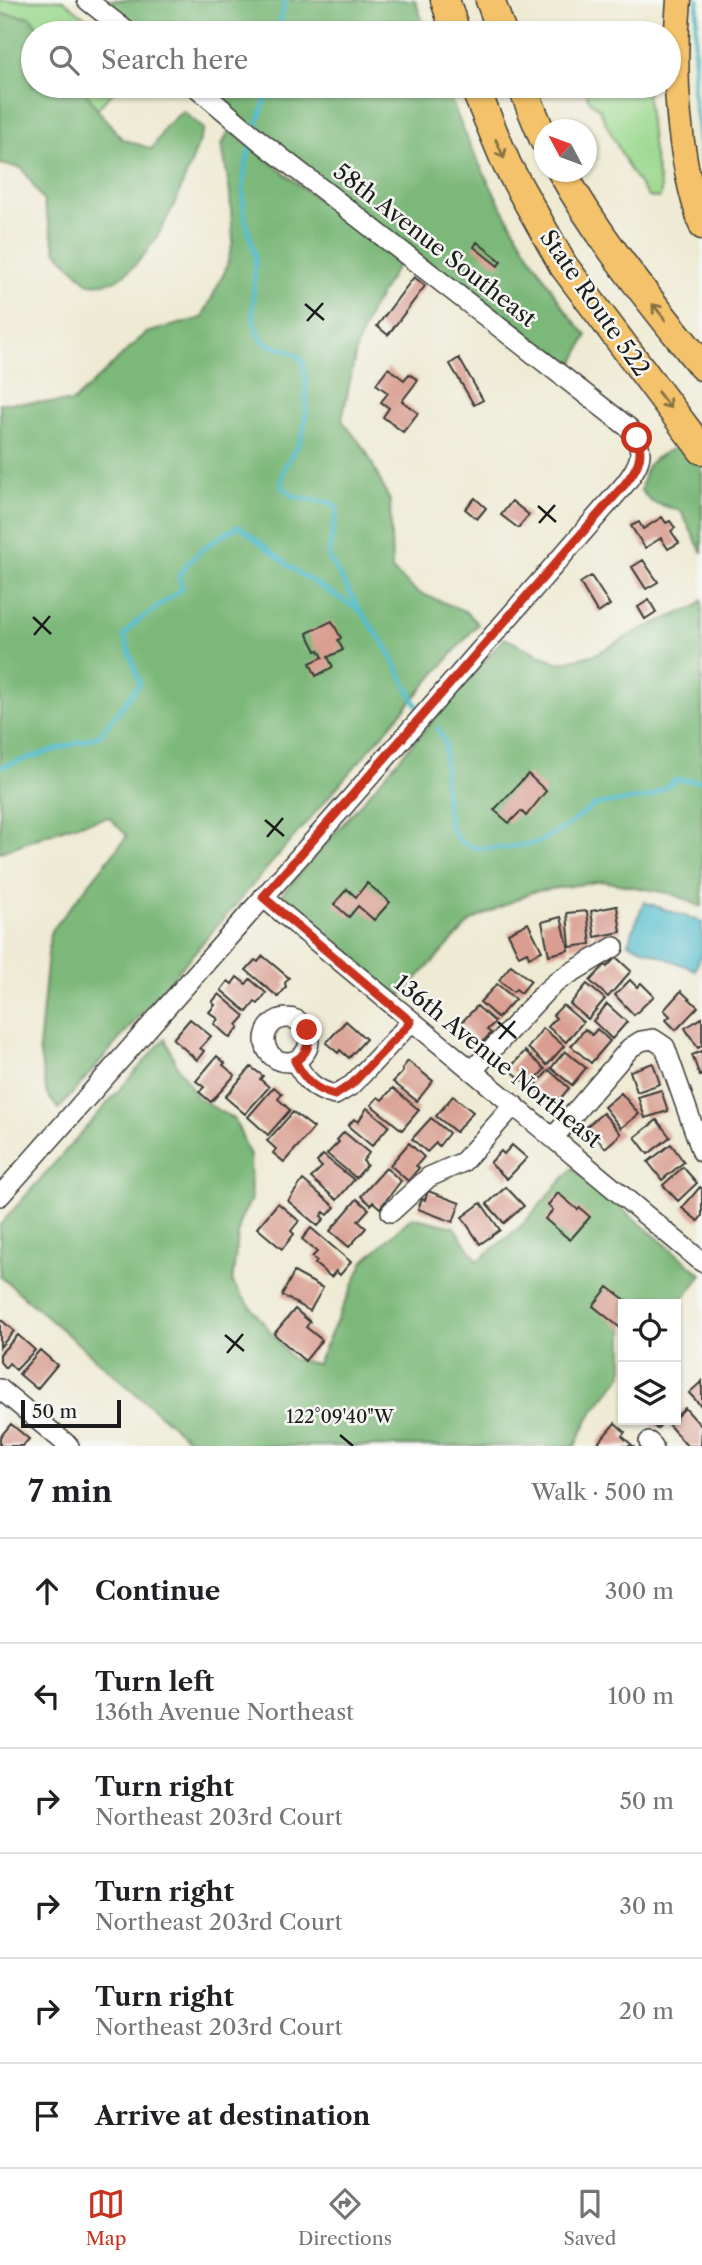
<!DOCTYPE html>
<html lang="en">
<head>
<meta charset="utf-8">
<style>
	:root { --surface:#fff; --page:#f6f6f6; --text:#202124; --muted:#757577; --line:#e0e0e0; --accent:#c8321e }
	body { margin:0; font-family:"Libre Caslon Text",serif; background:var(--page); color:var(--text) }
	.controls { position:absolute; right:21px; bottom:21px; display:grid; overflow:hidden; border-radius:0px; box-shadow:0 2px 5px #0004 }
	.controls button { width:63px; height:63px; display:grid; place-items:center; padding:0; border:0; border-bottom:2px solid var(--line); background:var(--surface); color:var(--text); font:35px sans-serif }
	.compass { position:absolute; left:534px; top:119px; width:63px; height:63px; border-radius:50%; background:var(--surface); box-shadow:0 2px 5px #0004; rotate:311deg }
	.scale { position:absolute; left:21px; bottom:18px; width:100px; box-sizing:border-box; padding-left:7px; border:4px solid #1c1c1c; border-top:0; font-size:19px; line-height:24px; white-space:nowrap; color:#1c1c1c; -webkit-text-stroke:5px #f6f6f2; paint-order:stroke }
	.stop { position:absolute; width:21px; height:21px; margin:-16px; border:5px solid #c8321e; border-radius:50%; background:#fff }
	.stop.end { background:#c8321e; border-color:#fff; box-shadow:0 2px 7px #0008 }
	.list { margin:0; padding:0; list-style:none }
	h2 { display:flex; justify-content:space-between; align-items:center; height:91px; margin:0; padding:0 28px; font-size:30px }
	h2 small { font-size:23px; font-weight:400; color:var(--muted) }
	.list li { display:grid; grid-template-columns:46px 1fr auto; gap:21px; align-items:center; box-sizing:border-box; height:105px; padding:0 28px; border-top:2px solid var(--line) }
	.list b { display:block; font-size:26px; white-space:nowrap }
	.list p { margin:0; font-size:23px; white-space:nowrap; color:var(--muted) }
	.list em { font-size:23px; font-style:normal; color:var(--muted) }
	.icon { flex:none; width:38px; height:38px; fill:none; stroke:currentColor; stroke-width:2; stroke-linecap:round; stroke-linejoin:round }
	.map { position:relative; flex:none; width:702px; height:1446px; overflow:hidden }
	.search { position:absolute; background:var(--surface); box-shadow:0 2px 5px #0004; left:21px; right:21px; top:21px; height:77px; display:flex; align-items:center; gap:18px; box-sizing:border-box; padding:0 24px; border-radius:38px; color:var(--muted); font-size:26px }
	.sheet { height:721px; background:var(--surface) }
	nav { display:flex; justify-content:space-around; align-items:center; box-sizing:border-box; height:98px; border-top:2px solid var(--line); background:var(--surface); font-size:19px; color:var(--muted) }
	nav a { display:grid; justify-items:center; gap:4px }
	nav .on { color:var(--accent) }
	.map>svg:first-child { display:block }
	.green { fill:#9bd88e; stroke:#5c7a55; stroke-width:2 }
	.forest { fill:#7cb879; stroke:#4c6a4a; stroke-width:2 }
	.water { fill:#50bbcc; stroke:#366c74; stroke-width:2 }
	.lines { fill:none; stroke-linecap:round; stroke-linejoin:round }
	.stream { stroke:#50bbcc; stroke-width:4.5 }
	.building { fill:#d99e91 }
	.minor-casing { stroke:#3c3b37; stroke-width:22 }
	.major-casing { stroke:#3c3b37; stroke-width:27 }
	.highway-casing { stroke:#3c3b37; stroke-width:31 }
	.minor { stroke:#fff; stroke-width:19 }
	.major { stroke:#f3c26a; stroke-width:24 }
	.highway { stroke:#f3c26a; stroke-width:28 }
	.oneway { stroke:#886f43 }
	.route { stroke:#c8321e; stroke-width:9 }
	.ticks { fill:none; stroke:#1c1c1c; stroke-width:2.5 }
	.labels { text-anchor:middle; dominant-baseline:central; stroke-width:5; stroke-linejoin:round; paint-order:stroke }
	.street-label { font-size:23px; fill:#1c1c1c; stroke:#f6f6f2 }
	.ticks-label { font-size:18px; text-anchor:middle; fill:#1c1c1c; stroke:#f6f6f2; stroke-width:5; stroke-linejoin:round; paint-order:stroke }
</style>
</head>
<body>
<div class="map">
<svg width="702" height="1446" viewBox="0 0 702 1446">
	<rect width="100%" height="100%" fill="#f6f6f2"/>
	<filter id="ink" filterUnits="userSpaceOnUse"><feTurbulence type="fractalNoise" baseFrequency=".0143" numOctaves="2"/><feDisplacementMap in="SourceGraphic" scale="14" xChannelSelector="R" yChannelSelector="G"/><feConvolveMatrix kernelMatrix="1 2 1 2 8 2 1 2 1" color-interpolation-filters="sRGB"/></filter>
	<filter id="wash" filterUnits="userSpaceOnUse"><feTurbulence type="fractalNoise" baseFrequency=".00686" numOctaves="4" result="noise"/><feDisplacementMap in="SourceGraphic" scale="28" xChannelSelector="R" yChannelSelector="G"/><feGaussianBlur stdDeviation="1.57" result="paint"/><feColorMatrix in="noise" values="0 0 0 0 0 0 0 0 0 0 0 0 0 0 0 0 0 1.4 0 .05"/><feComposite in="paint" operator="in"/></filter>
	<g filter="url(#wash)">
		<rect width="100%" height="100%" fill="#eeead3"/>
		<path class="green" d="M0,0H63L105,33H42L30,17L3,14L0,16Z
			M82,86H119L97,109Z
			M585,86H646L653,152L661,189V195L659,198L648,197L628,167L599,109L588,99Z"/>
		<path class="forest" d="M95,0H415L427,33H136Z
			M3,14L30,17L42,33H33V86H82L97,109L122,139L152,149L166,126L183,111L204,129C186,176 161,254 116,280C109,284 97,283 89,284L56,251L43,200L22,168L0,164V16Z
			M199,86H446C470,152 504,215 542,274C556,295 568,317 587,335L570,371Z
			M229,130L399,263L370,312L357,346L342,420L366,451L390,501L392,570L417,592L465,611L478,624L59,1109L47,1095L39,1049L50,933L127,836L109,817L68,827L0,852V403L73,402L146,333L202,318L226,269L233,241L230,193L222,145Z
			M677,447L693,451L702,462V553L681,511L652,502L641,491C645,461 651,459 677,447Z
			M702,600V907L673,894L602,881L532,892L471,921L396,1001L277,900L504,638L559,663L596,654L640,630L697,606Z
			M165,1038L176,1064L198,1098L235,1120L250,1156L251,1200L240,1220L232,1283L292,1359L317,1364L364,1261L412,1217L454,1227L478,1261L521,1226L573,1168L702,1275L676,1308V1304H623V1374L589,1417L575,1446H196L0,1276V1225Z"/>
		<path class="water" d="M644,902L702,922V953L695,970L628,943Z"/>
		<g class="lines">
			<path class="stream" d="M278,33L285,0
				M695,50L693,93L702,160
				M694,51L698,0
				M255,131L270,86
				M251,143C244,170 240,194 246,222C249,234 254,246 255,258C256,281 247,317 260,337C270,352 298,345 303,364C307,380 308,422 301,438C292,460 283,459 281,486L295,497L331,503L337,508L328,556L360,610L387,648L417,706
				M438,728L445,744V792L449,823L458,840L475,848H504L537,843L567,826L595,805L650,797L676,780L702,781
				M0,767L99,736L140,683L124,636L133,625L182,589L179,575C195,552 215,539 239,526L297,572L359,610"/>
		</g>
		<g id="blocks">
			<path class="building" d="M477,242L501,261L498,266L474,247Z
				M414,277L425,286L388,335L377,326Z
				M459,358L483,400L474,405L450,364Z
				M388,368L404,380L409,374L418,380L402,401L418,413L403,432L383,417L389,408L381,402L388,393L376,384Z
				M475,498L486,508L477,519L465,509Z
				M512,501L529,515L518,528L501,515Z
				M662,517L666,523L670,521L675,528L671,531L679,543L668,549L661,538L645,548L631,526L639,522L643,529Z
				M643,560L658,582L646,589L632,567Z
				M591,576L610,605L598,613L580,583Z
				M649,600L656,612L645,619L638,607Z
				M332,621L341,638L338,640L343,650L328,657L333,667L316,676L310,663L323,657L319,650L316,651L307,633Z
				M528,774L546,791L526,816L521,811L509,823L494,810Z
				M367,883L390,902L374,920L358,906L349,917L334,904L347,889L356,897Z
				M617,906L621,932L595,937L591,911Z
				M587,911L591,944L570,947L567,913Z
				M561,917L569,950L549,955L542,922Z
				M528,923L542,951L529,957L527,952L519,956L508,933Z
				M263,956L289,978L285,983L286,987L278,997L246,970L255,960L258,962Z
				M616,957L631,971L608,997L590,981L605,965L607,967Z
				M511,965L531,981L521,993L516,989L513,992L499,980Z
				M237,977L246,984L250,979L266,993L258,1004L255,1002L247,1012L221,990L228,981L232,984Z
				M630,980L637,987L641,983L654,996L634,1015L615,995Z
				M497,984L515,999L498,1018L480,1002Z
				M587,984L605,999L588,1019L570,1004Z
				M681,991L698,1007L676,1030L666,1020L670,1016L664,1010Z
				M219,994L245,1016L237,1025L239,1027L230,1038L214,1024L218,1019L209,1012L215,1005L212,1002Z
				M607,1004L627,1022L612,1039L593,1021Z
				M563,1005L583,1022L566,1042L548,1027L556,1018L553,1015Z
				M477,1006L495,1022L487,1030L491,1033L481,1044L460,1024Z
				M702,1018V1046L698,1048L685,1028Z
				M190,1019L211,1036L200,1048L204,1051L197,1060L173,1039Z
				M346,1021L366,1039L349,1058L340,1050L338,1053L326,1043Z
				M543,1028L564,1046L547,1065L528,1048Z
				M585,1029L592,1035L597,1029L610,1041L591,1063L571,1046Z
				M525,1051L545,1069L529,1086L509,1069Z
				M565,1051L586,1068L572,1085L551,1068Z
				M702,1051V1075L700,1076L692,1055Z
				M217,1056L225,1063L223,1065L235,1075L211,1102L199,1092L204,1087L196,1081Z
				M408,1061L433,1081L417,1101L393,1082L402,1073L403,1071L402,1069Z
				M653,1063L660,1084L637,1092L630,1071Z
				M251,1067L263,1076L260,1079L269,1087L245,1114L225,1097Z
				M549,1070L569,1088L555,1105L534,1087Z
				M274,1087L282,1094L278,1099L290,1110L268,1135L248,1117Z
				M393,1088L419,1110L402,1130L371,1105L378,1097L382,1100Z
				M661,1090L668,1111L645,1118L638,1097Z
				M621,1093L639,1114L621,1128L604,1107Z
				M453,1096L473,1112L456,1132L436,1116Z
				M367,1108L389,1126L372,1146L348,1126L354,1119L358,1122Z
				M293,1112L314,1128L284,1162L273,1153L276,1149L267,1141Z
				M603,1113L621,1134L605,1148L587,1126Z
				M431,1118L449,1133L439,1146L436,1143L427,1152L412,1139Z
				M657,1120L670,1137L648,1154L635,1137Z
				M344,1132L369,1153L363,1161L367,1165L356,1178L327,1154L339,1142L337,1140Z
				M409,1143L424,1157L416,1166L419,1168L408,1181L390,1165Z
				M671,1144L684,1162L662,1180L648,1162Z
				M512,1145L527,1158L507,1179L490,1163L501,1151L504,1154Z
				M323,1155L354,1180L337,1200L311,1178L322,1167L317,1162Z
				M683,1167L697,1183L678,1201L663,1185Z
				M386,1168L401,1181L380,1208L373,1202L371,1205L361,1196Z
				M303,1180L335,1207L328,1215L324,1212L321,1216L324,1219L318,1226L288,1201Z
				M506,1187L524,1206L504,1223L487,1204Z
				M700,1187L702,1189V1216L698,1221L682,1208Z
				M428,1191L460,1203L453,1222L418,1209L422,1199L425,1200Z
				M558,1193L578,1210L580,1208L590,1217L570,1240L545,1219L553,1210L548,1205Z
				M357,1199L369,1209L358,1221L366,1228L349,1247L330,1231Z
				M278,1203L299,1221L291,1231L294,1234L282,1249L257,1228Z
				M481,1203L500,1230L480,1244L462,1217Z
				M311,1228L351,1262L340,1275L336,1271L331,1277L315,1264L317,1261L312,1257L317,1252L302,1239Z
				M294,1272L323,1288L310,1311L282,1295Z
				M608,1287L631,1304H623V1330L593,1306Z
				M295,1309L310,1322L306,1327L322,1340L305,1361L274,1334Z
				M0,1319L14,1331L0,1347Z
				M18,1335L35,1350L16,1370L9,1363L5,1368L0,1362V1354Z
				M40,1350L57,1365L37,1389L19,1374Z
				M702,1381V1407L689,1393Z
				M685,1408L702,1427L701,1446H687L668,1424L676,1420V1417Z
				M647,1420H665L657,1429Z
				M615,1423L625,1432L622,1436L633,1446H600L597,1444Z
				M11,1424L29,1439L23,1446H0V1437Z"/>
		</g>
	</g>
	<g filter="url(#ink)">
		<use href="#blocks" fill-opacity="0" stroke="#3c3b37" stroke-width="2"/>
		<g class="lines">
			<g class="minor-casing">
				<path id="minor" d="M87,0L129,33
					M263,897L702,1262
					M265 1040a22 22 0 1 1 44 0a22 22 0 1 1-44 0Z
					M295,1061C305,1080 314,1090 335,1095L352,1085L411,1022
					M472,1071L545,992L559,980L614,947
					M553,1138L630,1048L641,1041L653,1039L665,1047L702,1152
					M0,1196L337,814L625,484C641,463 647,450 629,428L260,141L195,86
					M391,1212L429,1177L463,1162L514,1105
					M0,1389L69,1446
					M649,1442L653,1446"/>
			</g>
			<g class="major-casing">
				<path id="major" d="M679,0C672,73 678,158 702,227"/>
			</g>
			<g class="highway-casing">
				<path id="highway" d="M445,0L456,33
					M490,0L502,33
					M474,86L507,165L563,265L702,450
					M522,86L544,140
					M562,172C601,242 652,303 702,366"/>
			</g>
			<use href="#minor" class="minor"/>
			<use href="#major" class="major"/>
			<use href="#highway" class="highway"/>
		</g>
		<defs><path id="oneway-shaft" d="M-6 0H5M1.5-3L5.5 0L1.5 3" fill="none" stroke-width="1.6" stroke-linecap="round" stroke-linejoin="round" transform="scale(1.75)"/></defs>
		<g class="oneway">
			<use href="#oneway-shaft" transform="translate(500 149) rotate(66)"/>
			<use href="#oneway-shaft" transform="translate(659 312) rotate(-129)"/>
			<use href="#oneway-shaft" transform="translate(664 400) rotate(53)"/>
		</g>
	</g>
	<g class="lines" filter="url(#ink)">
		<path class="route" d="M307,1030C311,1044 307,1054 295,1061C305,1080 314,1090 335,1095L352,1084L411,1022L263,897L625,484C636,470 645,456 637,438"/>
	</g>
	<path class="ticks" d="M305,304L324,320M307,321L323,303M538,506L556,522M539,523L555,505M33,617L51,634M34,635L50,616M265,820L284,836M267,837L283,818M498,1022L516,1038M499,1039L515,1021M225,1335L244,1351M227,1353L243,1334M340,1435L353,1446"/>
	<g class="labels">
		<g class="street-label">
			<text transform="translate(435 245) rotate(38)">58th Avenue Southeast</text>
			<text transform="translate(595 303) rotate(55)">State Route 522</text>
			<text transform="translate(498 1061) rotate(39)">136th Avenue Northeast</text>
		</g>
	</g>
	<g class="ticks-label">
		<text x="340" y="1423">122°09'40"W</text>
	</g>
</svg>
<div class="controls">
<button><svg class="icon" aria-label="locate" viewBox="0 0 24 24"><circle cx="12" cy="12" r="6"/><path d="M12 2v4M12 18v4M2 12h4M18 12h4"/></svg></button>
<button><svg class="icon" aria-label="layers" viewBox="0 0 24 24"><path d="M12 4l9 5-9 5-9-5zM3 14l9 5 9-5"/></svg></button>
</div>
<svg class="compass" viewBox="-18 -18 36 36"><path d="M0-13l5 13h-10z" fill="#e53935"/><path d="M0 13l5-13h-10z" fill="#757577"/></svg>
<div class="scale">50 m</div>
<div class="stop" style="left:637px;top:438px"></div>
<div class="stop end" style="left:307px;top:1030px"></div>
<div class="search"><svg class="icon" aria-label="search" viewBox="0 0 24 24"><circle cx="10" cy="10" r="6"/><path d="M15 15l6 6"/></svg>Search here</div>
</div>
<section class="sheet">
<h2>7 min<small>Walk · 500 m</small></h2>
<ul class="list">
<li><svg class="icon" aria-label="ahead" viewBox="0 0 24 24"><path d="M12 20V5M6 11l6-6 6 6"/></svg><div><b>Continue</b></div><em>300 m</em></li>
<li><svg class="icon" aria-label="left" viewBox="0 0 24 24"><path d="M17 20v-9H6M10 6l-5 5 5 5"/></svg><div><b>Turn left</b><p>136th Avenue Northeast</p></div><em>100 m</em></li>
<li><svg class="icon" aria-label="right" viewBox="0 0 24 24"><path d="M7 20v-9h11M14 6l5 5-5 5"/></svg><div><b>Turn right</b><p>Northeast 203rd Court</p></div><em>50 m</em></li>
<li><svg class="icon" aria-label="right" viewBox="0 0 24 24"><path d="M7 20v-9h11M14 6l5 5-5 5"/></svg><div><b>Turn right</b><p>Northeast 203rd Court</p></div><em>30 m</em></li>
<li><svg class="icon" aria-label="right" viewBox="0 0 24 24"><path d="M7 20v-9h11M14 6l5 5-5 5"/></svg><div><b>Turn right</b><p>Northeast 203rd Court</p></div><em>20 m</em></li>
<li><svg class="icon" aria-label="arrive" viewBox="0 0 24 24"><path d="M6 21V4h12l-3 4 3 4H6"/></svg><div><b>Arrive at destination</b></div></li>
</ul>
</section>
<nav>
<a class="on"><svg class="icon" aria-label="map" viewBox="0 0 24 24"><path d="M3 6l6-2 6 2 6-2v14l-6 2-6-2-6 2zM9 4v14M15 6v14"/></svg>Map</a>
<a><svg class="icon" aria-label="directions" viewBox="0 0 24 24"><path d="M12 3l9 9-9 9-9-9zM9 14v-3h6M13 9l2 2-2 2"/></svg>Directions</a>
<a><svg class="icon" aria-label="saved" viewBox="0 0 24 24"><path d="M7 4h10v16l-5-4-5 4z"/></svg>Saved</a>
</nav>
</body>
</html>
